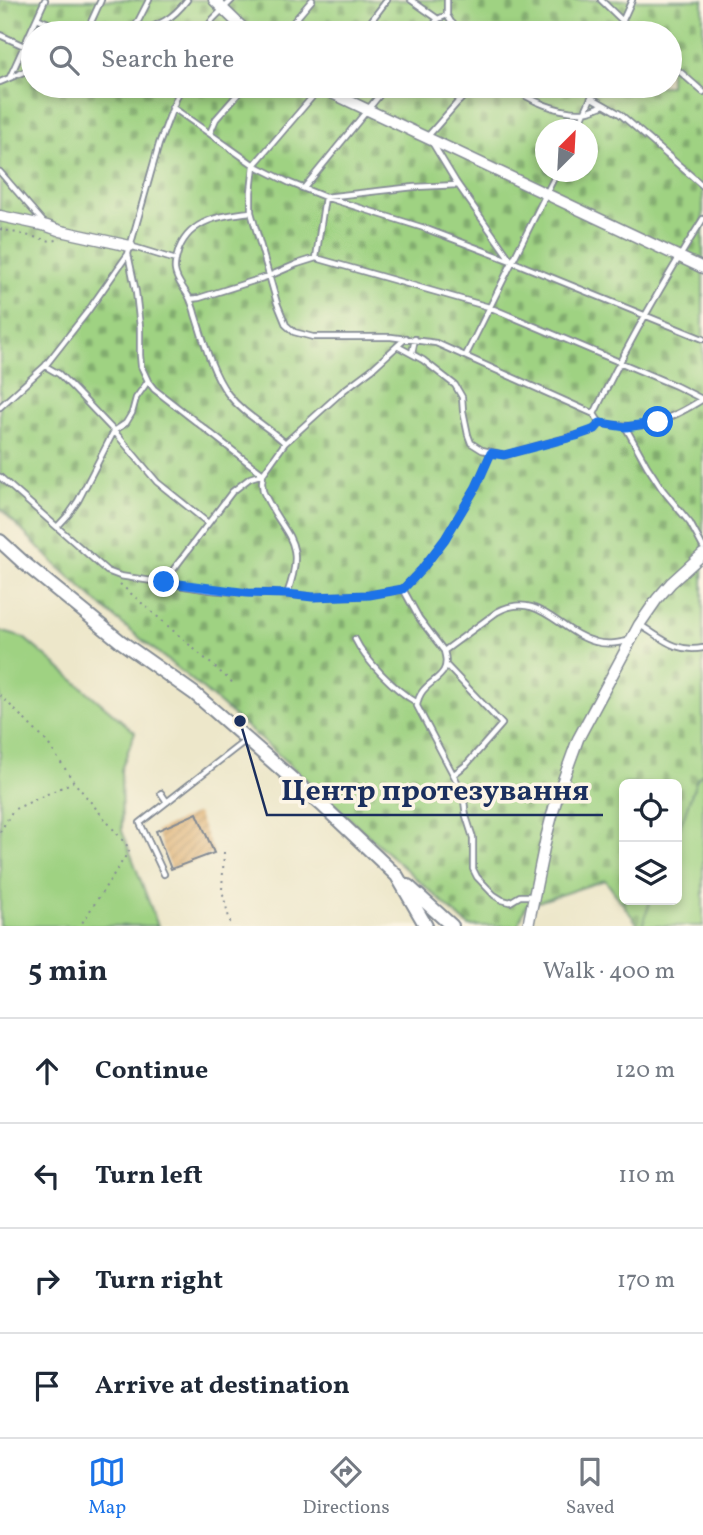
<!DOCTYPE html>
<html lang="en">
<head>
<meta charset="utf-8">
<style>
	:root { --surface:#fff; --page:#f6f6f7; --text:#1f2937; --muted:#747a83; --line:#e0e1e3; --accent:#1a73e8 }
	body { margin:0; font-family:Vollkorn,serif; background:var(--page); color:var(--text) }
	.controls { position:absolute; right:21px; bottom:21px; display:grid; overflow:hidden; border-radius:10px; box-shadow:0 4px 10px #0003 }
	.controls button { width:63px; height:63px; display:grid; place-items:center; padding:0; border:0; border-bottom:2px solid var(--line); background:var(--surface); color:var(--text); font:35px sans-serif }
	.compass { position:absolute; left:535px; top:119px; width:63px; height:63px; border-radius:50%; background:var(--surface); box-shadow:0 4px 10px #0003; rotate:24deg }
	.stop { position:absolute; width:21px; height:21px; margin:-16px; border:5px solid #1a73e8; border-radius:50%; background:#fff }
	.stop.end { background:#1a73e8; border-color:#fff; box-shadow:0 2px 7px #0008 }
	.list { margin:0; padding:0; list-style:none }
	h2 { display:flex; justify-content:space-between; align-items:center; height:91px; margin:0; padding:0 28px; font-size:30px }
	h2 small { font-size:23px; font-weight:400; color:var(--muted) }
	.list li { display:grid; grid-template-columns:46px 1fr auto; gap:21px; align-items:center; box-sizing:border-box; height:105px; padding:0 28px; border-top:2px solid var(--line) }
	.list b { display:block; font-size:26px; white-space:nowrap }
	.list em { font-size:23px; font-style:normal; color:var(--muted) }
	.icon { flex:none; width:38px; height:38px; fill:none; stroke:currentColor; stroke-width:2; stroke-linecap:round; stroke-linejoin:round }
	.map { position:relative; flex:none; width:703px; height:926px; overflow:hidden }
	.search { position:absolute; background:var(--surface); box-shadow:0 4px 10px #0003; left:21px; right:21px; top:21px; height:77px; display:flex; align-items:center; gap:18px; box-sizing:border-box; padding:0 24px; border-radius:38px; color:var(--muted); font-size:26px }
	.sheet { height:511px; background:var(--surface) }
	nav { display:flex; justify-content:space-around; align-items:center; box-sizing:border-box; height:98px; border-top:2px solid var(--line); background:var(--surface); font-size:19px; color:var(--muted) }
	nav a { display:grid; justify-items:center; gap:4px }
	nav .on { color:var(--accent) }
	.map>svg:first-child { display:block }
	.cemetery { fill:url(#cemetery-stones); stroke:#5d8070; stroke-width:2; fill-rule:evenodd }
	.garden { fill:#9fd282; stroke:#5d8070; stroke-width:2 }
	.building { fill:url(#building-hatch) }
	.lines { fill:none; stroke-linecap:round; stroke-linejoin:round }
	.service-casing { stroke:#848b94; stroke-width:8 }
	.minor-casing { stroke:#848b94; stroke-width:13 }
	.tertiary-casing { stroke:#848b94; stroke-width:16 }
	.path { stroke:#848b94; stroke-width:2; stroke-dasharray:2 5; stroke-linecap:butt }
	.service { stroke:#fff; stroke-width:4.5 }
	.minor { stroke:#fff; stroke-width:10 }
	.tertiary { stroke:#fff; stroke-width:12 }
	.route { stroke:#1a73e8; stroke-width:9 }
	.leader { fill:none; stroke:#1b2f5e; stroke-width:2.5 }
	.callout-dot { fill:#1b2f5e; stroke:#fcf5e5; stroke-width:2.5 }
	.callout-label { font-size:30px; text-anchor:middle; font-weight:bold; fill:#1b2f5e; stroke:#fcf5e5; stroke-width:7; stroke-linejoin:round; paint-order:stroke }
</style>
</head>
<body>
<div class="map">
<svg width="703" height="926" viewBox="0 0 703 926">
	<defs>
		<pattern id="cemetery-stones" width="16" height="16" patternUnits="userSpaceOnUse" patternTransform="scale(1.75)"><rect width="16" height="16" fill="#9fd282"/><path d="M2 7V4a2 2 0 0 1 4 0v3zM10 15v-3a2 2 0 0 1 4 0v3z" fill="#81ab6e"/></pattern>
		<pattern id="building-hatch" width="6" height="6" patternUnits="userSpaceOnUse" patternTransform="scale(1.75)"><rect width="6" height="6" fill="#ddaf70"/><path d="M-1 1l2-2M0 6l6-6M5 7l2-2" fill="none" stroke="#b28f5f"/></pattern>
	</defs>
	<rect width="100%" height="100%" fill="#fcf5e5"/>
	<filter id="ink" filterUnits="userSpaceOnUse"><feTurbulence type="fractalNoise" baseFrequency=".0143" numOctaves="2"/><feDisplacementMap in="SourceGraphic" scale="14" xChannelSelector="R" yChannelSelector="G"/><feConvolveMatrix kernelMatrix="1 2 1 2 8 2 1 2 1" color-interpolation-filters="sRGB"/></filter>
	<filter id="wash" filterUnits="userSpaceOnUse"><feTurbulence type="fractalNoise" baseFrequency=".00686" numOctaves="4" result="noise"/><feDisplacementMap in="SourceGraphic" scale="28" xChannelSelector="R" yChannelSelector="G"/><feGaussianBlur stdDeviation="1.57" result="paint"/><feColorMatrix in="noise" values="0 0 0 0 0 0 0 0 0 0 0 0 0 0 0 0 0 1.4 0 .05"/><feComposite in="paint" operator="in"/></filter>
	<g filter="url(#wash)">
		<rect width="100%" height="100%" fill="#ede7ca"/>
		<path class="cemetery" d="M0,0H703V773L697,779L677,836V784H624V900H651L642,926H639L605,880L526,906L518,926H469L262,740L192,680L115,618L55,564L0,508ZM33,33H670V86H33ZM546,130H588V172H546Z"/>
		<path class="garden" d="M0,631L24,638L135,732L121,770L122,831L158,926H0Z
			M703,773V926H642L651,900H677V836L697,779Z"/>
		<g id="blocks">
			<path class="building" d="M197,813L214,853L171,869L156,831Z"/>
		</g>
	</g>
	<g filter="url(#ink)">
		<use href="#blocks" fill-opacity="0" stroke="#848b94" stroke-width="2"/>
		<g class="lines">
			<g class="service-casing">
				<path id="service" d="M411,0L438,19
					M601,0L635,33
					M447,15L451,22L463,33
					M37,18L70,33
					M86,33L101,0
					M132,33L149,0
					M136,33C159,25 172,20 187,0
					M203,33L213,19L232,0
					M284,33L312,0
					M362,33L387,0
					M427,33L438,19L447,15V0
					M617,33L632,0
					M0,35L24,46
					M670,63L703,92
					M10,77L45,0
					M0,82L33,68
					M181,86L159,144L128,254L136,292L140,327V355L141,366L148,381L154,389L263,474L262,483L263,491C283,537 308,538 287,594
					M512,86C529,101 560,113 582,112C589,112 597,108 604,105
					M319,89L254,165L251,192V212L277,303L286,325L294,332L313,337H391L436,343L594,414L600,423C642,432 668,421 703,399
					M592,98L620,114L703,186
					M172,107L254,165L290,183L325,197L424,228L511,261L703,339
					M577,130L596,86
					M210,133L216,119L245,86
					M428,136L457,103L475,86
					M433,144L456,182L510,259
					M0,172L45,224
					M304,188L387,86
					M251,212C223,215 191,219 179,249C177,256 174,263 175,270C176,281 185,289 190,299C192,304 194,309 195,314C203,339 212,373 228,394C243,414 267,426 285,443
					M130,246L176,260
					M316,258L325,197L414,187L458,185
					M190,299L199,298L269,276L297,264L316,258L489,307L676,386L702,399
					M397,346L423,360L455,385L462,397L463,411L468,435L471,443L482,450L504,455L592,431L600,423
					M412,353L415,339
					M466,355L557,172
					M45,366L59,374L75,390L114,431L157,482L208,523
					M0,407L45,366L88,311L128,254
					M594,414C626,347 663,282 703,219
					M626,428L647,466L662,489L690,523L703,547
					M0,477L107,571L120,576L210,590L248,593L287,594L313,597L369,595L403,589L422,569L445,539L476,487L491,453
					M57,527L69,514L78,501L114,431L126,423L132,413L136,398L148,381
					M164,582L232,492L250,478L263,474L285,443L344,390L372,369L406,338
					M403,589L419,618L444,651L497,612C539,589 559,633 596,642C607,645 617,643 628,641
					M640,625C662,638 675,653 703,648
					M355,639C365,660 396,691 416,702
					M444,651C454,683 420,677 417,706L463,793L466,816L473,838V869L477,877L494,895L502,900L510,902L520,896H534
					M447,666L502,724L466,765L454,774
					M161,793L167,802
					M164,874L140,823L246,740"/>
			</g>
			<g class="minor-casing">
				<path id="minor" d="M214,0L248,33
					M317,86L703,268
					M0,216L47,226L61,231L130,246
					M528,926L546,838L557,797L578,739L639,625L657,599L671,583L703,554"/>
			</g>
			<g class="tertiary-casing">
				<path id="tertiary" d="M0,541L24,563L120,641L195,694L322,805L397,876L426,926
					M408,886L452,926"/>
			</g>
			<path class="path" d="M0,229L51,241L57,240
				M120,584L233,683
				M0,695L47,742L74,782L129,848V851L80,926
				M0,832L13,810L73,782
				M224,852L222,890L231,926"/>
			<use href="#service" class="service"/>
			<use href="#minor" class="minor"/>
			<use href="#tertiary" class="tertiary"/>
		</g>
	</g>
	<g class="lines" filter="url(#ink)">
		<path class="route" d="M164,582L248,593L287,594L313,597L369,595L403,589L422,569L445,539L476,487L491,453L504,455L576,436L595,429L600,423L626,427L658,422"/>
	</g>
	<path class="leader" d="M240 721L267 815H603"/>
	<circle class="callout-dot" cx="240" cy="721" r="7"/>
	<g class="callout-label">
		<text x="435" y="800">Центр протезування</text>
	</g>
</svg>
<div class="controls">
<button><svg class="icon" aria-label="locate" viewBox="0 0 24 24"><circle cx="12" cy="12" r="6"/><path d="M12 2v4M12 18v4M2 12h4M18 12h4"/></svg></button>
<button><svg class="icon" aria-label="layers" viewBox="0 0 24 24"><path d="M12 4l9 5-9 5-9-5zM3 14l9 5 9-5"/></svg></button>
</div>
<svg class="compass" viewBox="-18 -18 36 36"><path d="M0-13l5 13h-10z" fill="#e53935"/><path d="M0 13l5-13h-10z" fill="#747a83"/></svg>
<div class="stop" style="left:658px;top:422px"></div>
<div class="stop end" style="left:164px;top:582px"></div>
<div class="search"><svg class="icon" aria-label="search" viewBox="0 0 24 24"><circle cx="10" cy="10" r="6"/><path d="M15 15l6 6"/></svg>Search here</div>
</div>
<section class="sheet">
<h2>5 min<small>Walk · 400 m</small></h2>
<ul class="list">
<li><svg class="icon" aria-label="ahead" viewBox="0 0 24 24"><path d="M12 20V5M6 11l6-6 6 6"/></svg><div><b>Continue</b></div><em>120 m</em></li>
<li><svg class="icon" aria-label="left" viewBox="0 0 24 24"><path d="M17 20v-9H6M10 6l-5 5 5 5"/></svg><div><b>Turn left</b></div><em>110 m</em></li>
<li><svg class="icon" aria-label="right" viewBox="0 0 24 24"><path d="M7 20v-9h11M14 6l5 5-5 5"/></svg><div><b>Turn right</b></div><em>170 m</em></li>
<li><svg class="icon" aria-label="arrive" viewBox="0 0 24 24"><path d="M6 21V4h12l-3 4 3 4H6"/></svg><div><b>Arrive at destination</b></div></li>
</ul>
</section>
<nav>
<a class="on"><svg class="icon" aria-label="map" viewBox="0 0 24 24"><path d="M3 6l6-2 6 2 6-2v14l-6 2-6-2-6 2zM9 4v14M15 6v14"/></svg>Map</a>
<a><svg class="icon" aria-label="directions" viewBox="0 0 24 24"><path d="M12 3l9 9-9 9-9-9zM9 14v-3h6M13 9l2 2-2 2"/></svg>Directions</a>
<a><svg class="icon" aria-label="saved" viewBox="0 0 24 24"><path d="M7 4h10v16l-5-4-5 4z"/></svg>Saved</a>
</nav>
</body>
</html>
